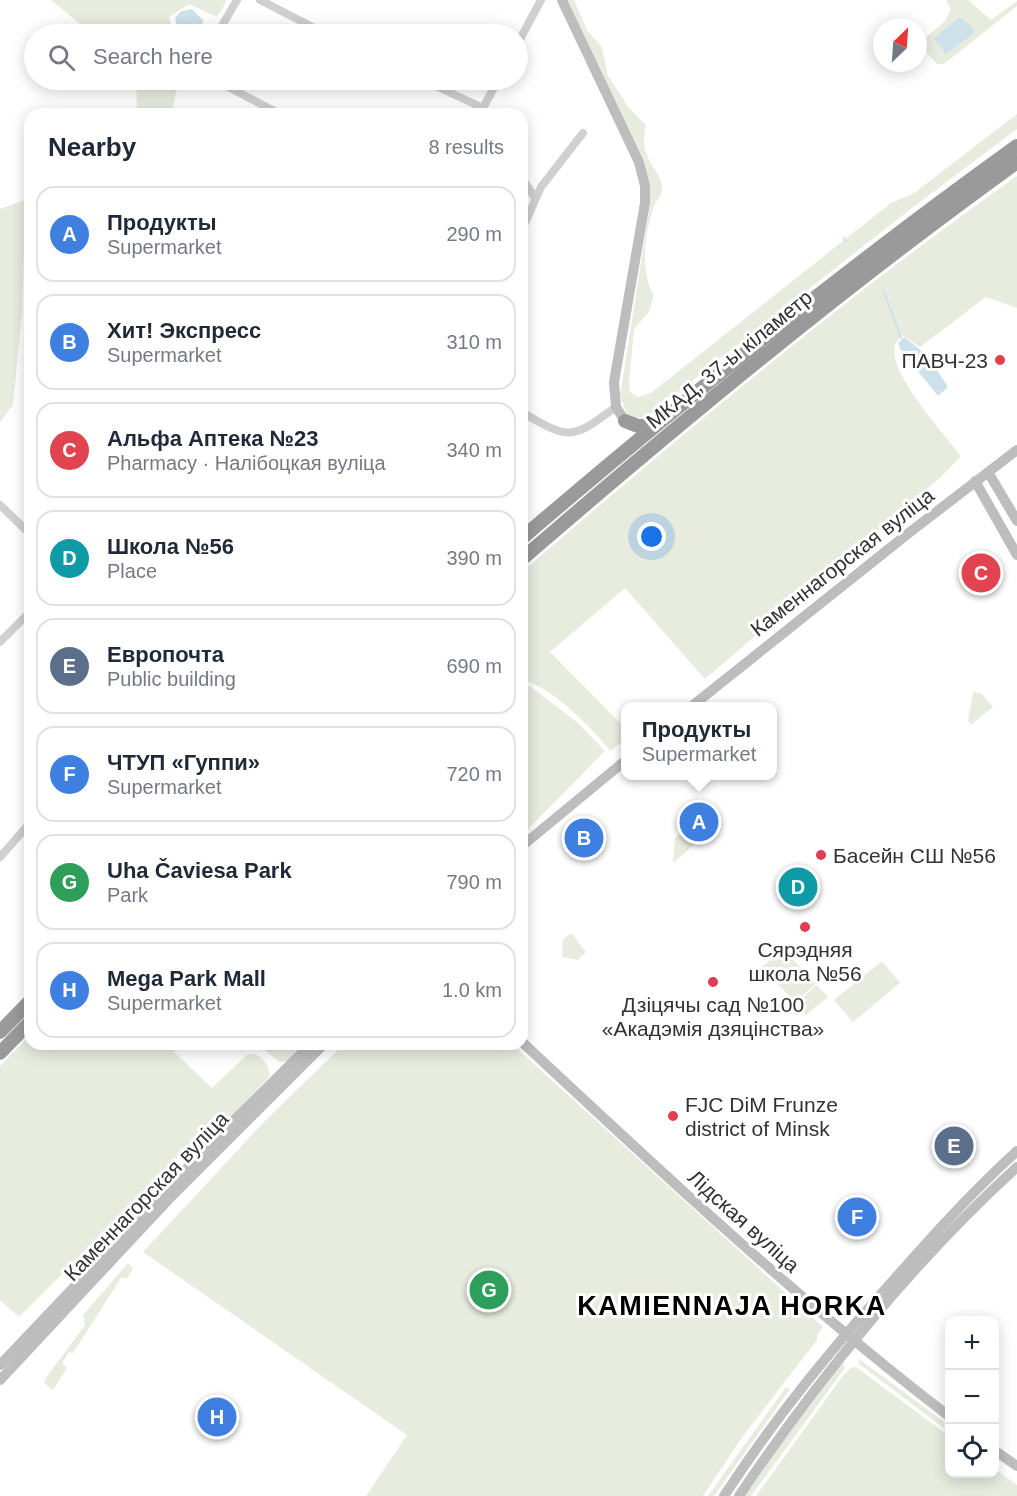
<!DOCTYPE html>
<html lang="en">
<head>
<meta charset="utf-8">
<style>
	:root { --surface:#fff; --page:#f6f6f7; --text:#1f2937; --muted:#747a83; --line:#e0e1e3; --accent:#e13e54 }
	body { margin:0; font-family:Helvetica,sans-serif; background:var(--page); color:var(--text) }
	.controls { position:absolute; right:18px; bottom:18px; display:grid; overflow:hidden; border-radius:12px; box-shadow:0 3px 15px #0003 }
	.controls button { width:54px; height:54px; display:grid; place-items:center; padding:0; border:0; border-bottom:2px solid var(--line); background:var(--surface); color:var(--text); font:30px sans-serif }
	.compass { position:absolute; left:873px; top:18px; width:54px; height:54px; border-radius:50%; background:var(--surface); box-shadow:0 3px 15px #0003; rotate:25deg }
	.you { position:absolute; left:652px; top:537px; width:21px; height:21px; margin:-15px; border:4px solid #fff; border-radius:50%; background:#1a73e8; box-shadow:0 0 0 9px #1a73e833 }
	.badge { display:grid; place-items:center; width:39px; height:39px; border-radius:50%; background:var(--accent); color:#fff; font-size:20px; font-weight:700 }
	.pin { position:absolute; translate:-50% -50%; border:3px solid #fff; box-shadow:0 2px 6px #0006 }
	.popup { position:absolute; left:621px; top:702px; width:156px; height:78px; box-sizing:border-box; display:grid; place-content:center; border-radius:12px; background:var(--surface); filter:drop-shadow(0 2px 4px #0005); font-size:20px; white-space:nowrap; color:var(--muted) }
	.popup b { font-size:22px; color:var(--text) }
	.popup::after { content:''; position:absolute; left:50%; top:100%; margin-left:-12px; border:12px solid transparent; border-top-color:var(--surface) }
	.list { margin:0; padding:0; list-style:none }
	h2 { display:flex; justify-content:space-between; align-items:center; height:78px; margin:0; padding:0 24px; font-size:26px }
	h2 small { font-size:20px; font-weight:400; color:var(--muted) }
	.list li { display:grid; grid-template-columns:39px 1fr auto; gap:18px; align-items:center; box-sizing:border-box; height:96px; margin:0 12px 12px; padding:0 12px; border:2px solid var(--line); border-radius:18px }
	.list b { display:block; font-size:22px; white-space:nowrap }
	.list p { margin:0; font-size:20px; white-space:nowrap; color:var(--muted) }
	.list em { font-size:20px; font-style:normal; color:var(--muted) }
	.icon { flex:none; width:33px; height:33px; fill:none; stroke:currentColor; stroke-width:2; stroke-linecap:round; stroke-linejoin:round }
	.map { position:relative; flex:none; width:1017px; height:1496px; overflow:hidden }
	.search { position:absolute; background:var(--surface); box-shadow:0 3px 15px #0003; left:24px; top:24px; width:504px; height:66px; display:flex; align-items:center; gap:15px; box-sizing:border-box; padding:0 21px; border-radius:33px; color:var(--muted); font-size:22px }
	.panel { position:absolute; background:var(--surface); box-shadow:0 3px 15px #0003; left:24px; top:108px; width:504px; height:942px; border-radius:18px }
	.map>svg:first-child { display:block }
	.green { fill:#e7ecdf }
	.water { fill:#cde1eb }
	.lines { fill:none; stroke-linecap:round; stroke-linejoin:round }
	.stream { stroke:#cde1eb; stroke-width:2 }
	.street { stroke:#d0d0d0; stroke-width:8 }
	.secondary { stroke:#bdbdbd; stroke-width:10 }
	.highway { stroke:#9a9a9a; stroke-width:14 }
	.poi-dot { fill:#e13e54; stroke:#fff; stroke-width:2 }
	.labels { text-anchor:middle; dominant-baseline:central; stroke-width:6; stroke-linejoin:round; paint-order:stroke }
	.street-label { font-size:21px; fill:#333; stroke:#fff }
	.poi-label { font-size:21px; fill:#333; stroke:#fff; text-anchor:start }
	.district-label { font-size:27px; font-weight:bold; letter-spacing:1.5px; fill:#000; stroke:#fff }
</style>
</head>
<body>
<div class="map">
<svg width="1017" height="1496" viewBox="0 0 1017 1496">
	<rect width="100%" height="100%" fill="#fff"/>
	<path class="green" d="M51,0H226V2L217,17L189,4L169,17L174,34H92Z
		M568,0H574L588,32L602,47L608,76L629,108L646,125C637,160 662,169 662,189C662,196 656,200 654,206C645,232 639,271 654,295L649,312L634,329L629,381L630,392L638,397L651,393L891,203L914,193L1017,114V129L908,211L646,417L635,418L627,414L620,396L650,205L645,162Z
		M946,0H968L991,20L1017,1V6L944,64H937L927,53L923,40L945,21L951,9Z
		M136,80H179L171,114H137Z
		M1017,176V308L986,297L920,347L902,335C899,338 896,342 895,346C889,375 944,433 961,456L942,476L705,679L625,588L550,652L625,728V739L611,751C587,724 557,691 522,679V572C682,434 844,298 1017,176Z
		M30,196V239L24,250L22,313L13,405L0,422V209L25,200Z
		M522,684L531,687L578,723L605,751L522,835Z
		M973,692L981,693L993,707L971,725L968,721Z
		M685,833L694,845L673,863L675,837Z
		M571,933L586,952L578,960L562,957L563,940Z
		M783,949L816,984L795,1002L762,967Z
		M882,961L900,983L853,1022L834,1000Z
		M817,985L828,997L806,1015L796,1003Z
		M30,1035V1044H181L174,1052L212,1088L248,1054C262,1053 268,1064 270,1076L210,1139L204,1132L19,1317L0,1300V1066Z
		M265,1044H305L288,1061L280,1062L264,1050Z
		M344,1044H512L823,1327L817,1335V1340L743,1436L703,1496H366L407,1435L143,1252L264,1122Z
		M128,1263L133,1269L127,1278H121L73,1353L69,1352L62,1363L67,1368L53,1390L44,1383L45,1379L85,1325L83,1315Z
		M859,1359L943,1421L945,1429L859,1364Z
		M843,1363L845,1368L751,1496H745L788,1434Z
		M856,1367L949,1436L950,1474H994L995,1469L1017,1485V1496H756L842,1377L851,1368Z
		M786,1387L790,1389L714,1496H708Z"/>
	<path class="water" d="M192,9L203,20L201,34H179L175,18L181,11Z
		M960,17L974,29L973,34L946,54L934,38Z
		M904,337L928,356L948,387L938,396L900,349L898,343Z"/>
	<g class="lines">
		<path class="stream" d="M844,238L846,242
			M884,292L901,338"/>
		<path class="street" d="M260,0L326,34
			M217,34L237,0
			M518,43L541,0
			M215,80L280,114
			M423,80L483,108
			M483,108L498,80
			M522,178L535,198
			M522,230L541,187L583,133
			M522,412C570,441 572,439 616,407
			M0,505L30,534
			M0,642L30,612
			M0,857L30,823"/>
		<path class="secondary" d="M562,0L639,162L645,186V203L614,382L616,407L625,421
			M988,472L1017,521
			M975,481L1017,555
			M692,706L910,532L1017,450
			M522,846L626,760
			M522,1042C661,1172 799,1301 950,1417
			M0,1365L210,1144L311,1044
			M0,1380L168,1200L324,1044
			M994,1450L1017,1466
			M724,1496C765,1433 811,1374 860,1318C911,1260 960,1203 1017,1151
			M739,1496C817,1380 914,1261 1017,1167"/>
		<path class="highway" d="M625,421L638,426L655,425
			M522,538C682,401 846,269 1017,146
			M522,559C682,421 845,286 1017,162
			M0,1032L30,1001
			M0,1053L30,1022"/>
	</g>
	<g class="poi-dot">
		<circle cx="1000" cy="360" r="6"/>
		<circle cx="821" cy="855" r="6"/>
		<circle cx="805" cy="927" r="6"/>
		<circle cx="713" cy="982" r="6"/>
		<circle cx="673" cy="1116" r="6"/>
	</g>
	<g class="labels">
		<g class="street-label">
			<text transform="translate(729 359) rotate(-39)">МКАД, 37-ы кіламетр</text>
			<text transform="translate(842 562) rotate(-38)">Каменнагорская вуліца</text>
			<text transform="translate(146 1196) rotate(-46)">Каменнагорская вуліца</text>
			<text transform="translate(744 1221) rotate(42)">Лідская вуліца</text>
		</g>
		<g class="poi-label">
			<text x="988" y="360" text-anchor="end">ПАВЧ-23</text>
			<text x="833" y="855">Басейн СШ №56</text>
			<text x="805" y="949" text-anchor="middle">Сярэдняя<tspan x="805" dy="24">школа №56</tspan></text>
			<text x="713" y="1004" text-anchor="middle">Дзіцячы сад №100<tspan x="713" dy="24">«Акадэмія дзяцінства»</tspan></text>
			<text x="685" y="1104">FJC DiM Frunze<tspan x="685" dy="24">district of Minsk</tspan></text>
		</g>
		<g class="district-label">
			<text x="732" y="1306">KAMIENNAJA HORKA</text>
		</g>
	</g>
</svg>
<div class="controls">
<button>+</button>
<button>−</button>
<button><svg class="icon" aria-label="locate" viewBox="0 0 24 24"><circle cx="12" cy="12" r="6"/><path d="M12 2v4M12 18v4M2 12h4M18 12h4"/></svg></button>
</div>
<svg class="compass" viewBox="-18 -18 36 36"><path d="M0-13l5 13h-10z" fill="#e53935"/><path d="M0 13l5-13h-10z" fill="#747a83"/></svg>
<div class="you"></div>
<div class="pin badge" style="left:699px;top:822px;background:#3f7fe0">A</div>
<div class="popup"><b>Продукты</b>Supermarket</div>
<div class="pin badge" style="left:584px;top:838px;background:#3f7fe0">B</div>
<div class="pin badge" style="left:981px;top:573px;background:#e0444e">C</div>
<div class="pin badge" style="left:798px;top:887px;background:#0f9aa8">D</div>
<div class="pin badge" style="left:954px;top:1146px;background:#5c6f8a">E</div>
<div class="pin badge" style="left:857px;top:1217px;background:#3f7fe0">F</div>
<div class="pin badge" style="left:489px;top:1290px;background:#2e9e5b">G</div>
<div class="pin badge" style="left:217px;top:1417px;background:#3f7fe0">H</div>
<div class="search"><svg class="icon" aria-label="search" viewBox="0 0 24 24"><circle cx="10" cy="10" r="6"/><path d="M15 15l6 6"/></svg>Search here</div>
<section class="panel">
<h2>Nearby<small>8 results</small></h2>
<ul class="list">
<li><span class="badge" style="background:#3f7fe0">A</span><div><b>Продукты</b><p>Supermarket</p></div><em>290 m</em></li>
<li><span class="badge" style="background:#3f7fe0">B</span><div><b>Хит! Экспресс</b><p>Supermarket</p></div><em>310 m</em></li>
<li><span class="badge" style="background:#e0444e">C</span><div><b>Альфа Аптека №23</b><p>Pharmacy · Налібоцкая вуліца</p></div><em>340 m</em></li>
<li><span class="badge" style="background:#0f9aa8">D</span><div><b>Школа №56</b><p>Place</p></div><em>390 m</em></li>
<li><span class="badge" style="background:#5c6f8a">E</span><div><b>Европочта</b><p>Public building</p></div><em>690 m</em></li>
<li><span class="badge" style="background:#3f7fe0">F</span><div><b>ЧТУП «Гуппи»</b><p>Supermarket</p></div><em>720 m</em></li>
<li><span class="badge" style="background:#2e9e5b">G</span><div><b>Uha Čaviesa Park</b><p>Park</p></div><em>790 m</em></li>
<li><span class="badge" style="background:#3f7fe0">H</span><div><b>Mega Park Mall</b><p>Supermarket</p></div><em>1.0 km</em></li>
</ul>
</section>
</div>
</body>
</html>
